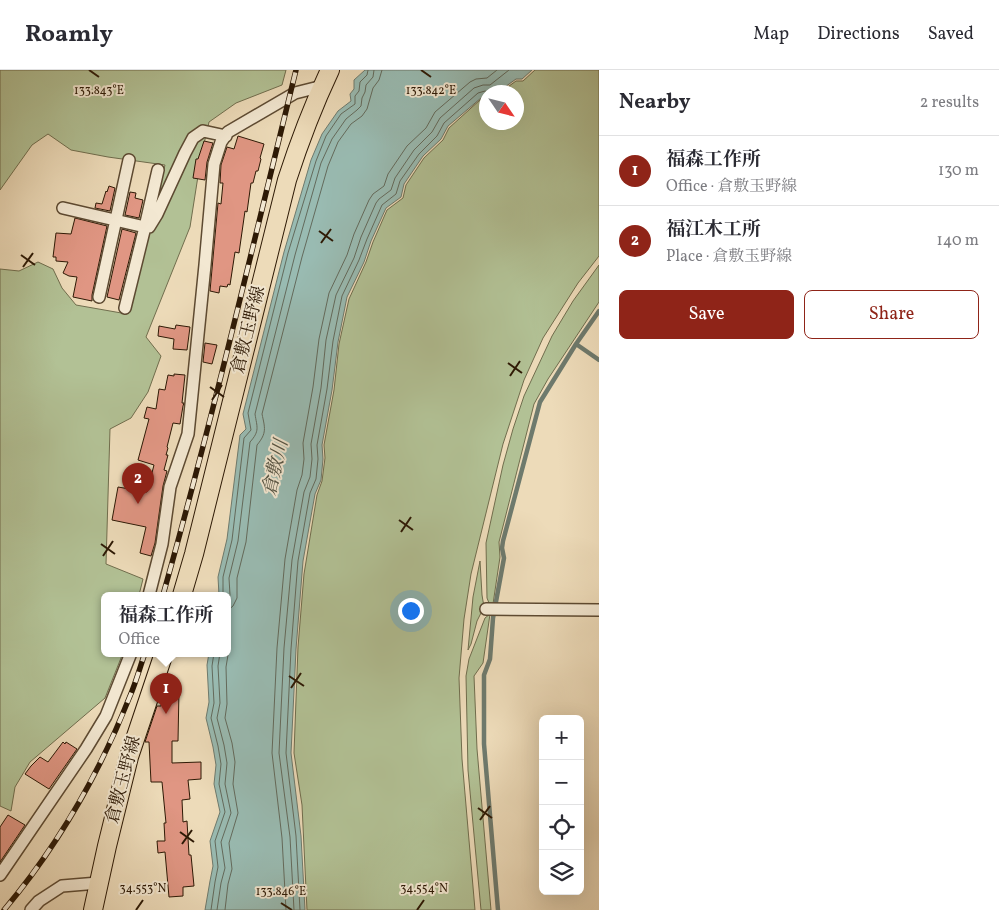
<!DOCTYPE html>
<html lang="en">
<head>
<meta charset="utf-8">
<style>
	:root { --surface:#fff; --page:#f2f2f3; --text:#2b2b33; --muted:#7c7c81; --line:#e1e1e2; --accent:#8f2418 }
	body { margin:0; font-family:Vollkorn,"Noto Serif JP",serif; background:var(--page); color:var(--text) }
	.controls { position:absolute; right:15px; bottom:15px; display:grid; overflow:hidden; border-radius:8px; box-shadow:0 5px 20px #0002 }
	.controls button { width:45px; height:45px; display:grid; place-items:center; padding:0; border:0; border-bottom:1px solid var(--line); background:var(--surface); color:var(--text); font:25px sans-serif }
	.compass { position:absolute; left:479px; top:15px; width:45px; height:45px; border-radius:50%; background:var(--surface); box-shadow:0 5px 20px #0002; rotate:125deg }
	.you { position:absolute; left:410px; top:540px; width:18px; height:18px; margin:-12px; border:4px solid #fff; border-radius:50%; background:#1a73e8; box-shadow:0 0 0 8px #1a73e833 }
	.badge { display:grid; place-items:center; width:32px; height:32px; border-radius:50%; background:var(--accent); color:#fff; font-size:16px; font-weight:700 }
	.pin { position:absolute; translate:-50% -41px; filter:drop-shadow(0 1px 2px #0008) }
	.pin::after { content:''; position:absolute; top:26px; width:18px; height:15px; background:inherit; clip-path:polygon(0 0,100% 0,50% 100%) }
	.popup { position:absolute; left:101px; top:522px; width:130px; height:65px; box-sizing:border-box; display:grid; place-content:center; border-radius:8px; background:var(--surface); filter:drop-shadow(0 1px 4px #0005); font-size:16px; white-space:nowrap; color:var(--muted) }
	.popup b { font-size:19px; color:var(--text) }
	.popup::after { content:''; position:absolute; left:50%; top:100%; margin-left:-10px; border:10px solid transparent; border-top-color:var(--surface) }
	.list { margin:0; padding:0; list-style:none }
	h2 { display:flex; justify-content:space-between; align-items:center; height:65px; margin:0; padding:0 20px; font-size:21px }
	h2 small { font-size:16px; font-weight:400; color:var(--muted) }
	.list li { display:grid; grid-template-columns:32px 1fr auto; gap:15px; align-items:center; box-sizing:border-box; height:70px; padding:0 20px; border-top:1px solid var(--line) }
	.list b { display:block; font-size:19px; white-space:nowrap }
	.list p { margin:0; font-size:16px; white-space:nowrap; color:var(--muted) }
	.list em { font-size:16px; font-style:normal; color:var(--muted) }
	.actions { display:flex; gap:10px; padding:15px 20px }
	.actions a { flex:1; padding:11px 0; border:1px solid var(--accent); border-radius:8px; text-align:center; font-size:18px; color:var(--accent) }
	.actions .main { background:var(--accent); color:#fff }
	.icon { flex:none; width:28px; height:28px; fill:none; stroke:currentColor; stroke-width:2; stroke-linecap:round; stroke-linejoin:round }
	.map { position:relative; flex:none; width:599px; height:840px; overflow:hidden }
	header { display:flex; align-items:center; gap:30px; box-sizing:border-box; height:70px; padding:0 25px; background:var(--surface); border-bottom:1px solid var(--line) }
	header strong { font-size:24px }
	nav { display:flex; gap:28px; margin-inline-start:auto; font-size:18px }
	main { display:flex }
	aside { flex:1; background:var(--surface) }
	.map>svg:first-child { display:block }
	.green { fill:#b2c195; stroke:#706d4d }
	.water { fill:#99bbb2; stroke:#6e7a6d }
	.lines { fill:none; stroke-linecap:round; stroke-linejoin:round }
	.shore { stroke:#636a5c; stroke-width:1 }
	.stream { stroke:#6e7a6d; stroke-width:4.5 }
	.building { fill:#e09683; stroke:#2d1905 }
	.street-casing { stroke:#5d4a32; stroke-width:14 }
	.primary-casing { stroke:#2d1905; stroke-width:20 }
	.street { stroke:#f3e8d2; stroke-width:11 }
	.primary { stroke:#eddbb9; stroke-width:18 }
	.rail-casing { stroke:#2d1905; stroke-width:5.5 }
	.rail { stroke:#f3e8d2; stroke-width:4; stroke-dasharray:11; stroke-linecap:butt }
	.ticks { fill:none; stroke:#2d1905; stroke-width:2 }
	.labels { text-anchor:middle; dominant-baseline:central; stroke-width:4; stroke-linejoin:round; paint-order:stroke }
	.street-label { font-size:18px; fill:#2d1905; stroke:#f3e8d2 }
	.water-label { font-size:19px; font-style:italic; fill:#535242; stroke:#f3e8d2 }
	.ticks-label { font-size:12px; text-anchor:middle; fill:#2d1905; stroke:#f3e8d2; stroke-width:4; stroke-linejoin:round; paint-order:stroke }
</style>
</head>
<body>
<header>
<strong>Roamly</strong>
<nav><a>Map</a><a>Directions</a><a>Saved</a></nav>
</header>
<main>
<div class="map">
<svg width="599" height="840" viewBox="0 0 599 840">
	<rect width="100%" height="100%" fill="#eddbb9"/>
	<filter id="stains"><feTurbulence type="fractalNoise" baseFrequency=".004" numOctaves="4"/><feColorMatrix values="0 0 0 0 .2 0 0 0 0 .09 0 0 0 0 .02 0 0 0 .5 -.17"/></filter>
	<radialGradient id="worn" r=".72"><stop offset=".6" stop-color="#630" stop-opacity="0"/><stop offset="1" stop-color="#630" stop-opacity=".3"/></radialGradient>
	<path class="green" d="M0,0H286L282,15L236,33L209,52L201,87L190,157L146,267L161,286L148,322L131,348L110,359L106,494L143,509L139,525H105V583H123L105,628L30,692L15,717L11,741L0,736V199L19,201L38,192L53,199L62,218L76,235L127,244L165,95L108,87L71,80L48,64L32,75L0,120Z
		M535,0H599V186L578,213L543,268L524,310L503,374L471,504L464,549L459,608L462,689L475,840H307L302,735L294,683L298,577L304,504L317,425L322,411L325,388L324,375L334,320L339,274L349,229L366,192L373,172L387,140L403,128L406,115L424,88L443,70L449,58L481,29L486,28L487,52H516V22H501L516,11H523Z
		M599,195V232L548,309L534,334L499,472L500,487L493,534L489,533L487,528L486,473L503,395L513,359L524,326L552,266L573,231Z
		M480,491L482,525L484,537L477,551L471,574L468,580L473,527Z
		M490,544L483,593L474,606L477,679L491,840H481L468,700L466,606L469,589L485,548Z"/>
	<path class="water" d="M365,0H532L522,9H516L498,22H487L486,26L481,28L448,56L441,69L423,86L404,114L401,127L386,138L371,171L364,192L347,227L338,272L332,320L322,375L323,389L321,410L315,424L303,491L296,579L291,683L301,766L305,840H205L210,811L213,796L210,771L220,742L214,714L216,695L213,677L206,648L209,632L207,595L209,583H227V525H219L218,507L227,469L240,365L246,359L243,344L284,182L311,90L322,64L338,41L351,31L350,24L354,19V10Z"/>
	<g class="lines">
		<path class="shore" d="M223,525V507L232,470L244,368L251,360L248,343L288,183L316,91L326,66L341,44L355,34V26L359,21L360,12L367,5L368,0
			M227,532L230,525L229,508L238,471L250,372C260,361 257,357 255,344L295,185L321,93L332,69L346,49L357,40L361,36L362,28L365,22L366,15L373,7L374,0
			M227,541L233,536L237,528V508L246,472L257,375C267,363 265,358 262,344L302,187L328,96L338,72L351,54L362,46L367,39L373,18L379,10L382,0
			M211,840L215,812L218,797L215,771L225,742L219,714L221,694L218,676L211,648L214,633L212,596L214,583
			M217,840L221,813L225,798L221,772L231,743L225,714L227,693L224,675L217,648L220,633L218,596L220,583
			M225,840L228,814L232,799L229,773L238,743L233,714L235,692L232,673L225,648L227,634L226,597L228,585L227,579
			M286,840L282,768L272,683L277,578L285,489L297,420L302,405L304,389L303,373L313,317L319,269L329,223L347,185L354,164L369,130L373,124L384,116L388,104L407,76L426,58L435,42L470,12L476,9L487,8L497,0
			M294,840L290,767L279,683L284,578L292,490L304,422L310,407L312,389L311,374L321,318L326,270L336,225L354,188L361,167L376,133L379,129L391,120L395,108L414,80L432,62L440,48L474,18L483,15H490L509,0
			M300,840L296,766L286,683L291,579L298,491L310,423L316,409L318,389L317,375L327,319L333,271L342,226L359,190L367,169L382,135L396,124L400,111L419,84L437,66L444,53L478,23L485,21L489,22"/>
		<path class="stream" d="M576,274L599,290
			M498,840L484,674V605L490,589L493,548L504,488L502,478L503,471L540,332L576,274L599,241"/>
	</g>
	<path class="building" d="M238,66L264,74L260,88L261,89L258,101H256L253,113H251L247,142L245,141L239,183L235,182L230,215L228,214L227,217L220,216L219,223L210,221L218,133L221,134L223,113H220L221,95L227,77L234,79Z
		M204,71L213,73L207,92L205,110L193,108L196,89H198Z
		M109,116L115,118L110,141L95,138L96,133L102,134L106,121L107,122Z
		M130,122L136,123L135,128L143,130L139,148L125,145Z
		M75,148L107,156L92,225V231L73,227L77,207L69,206L63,203L68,192L56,191V187H53L56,163L71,164Z
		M122,159L136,163L119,230L107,227Z
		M176,255L190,257L187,280L173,279L174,269L158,266L159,256L175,259Z
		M205,273L217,275L212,294L203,292Z
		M174,304L185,305L182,333H184L183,336L180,354L173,353L167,377L168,378L166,385H168L164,400L167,401L163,416L155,473L151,486L140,483L146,457L112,450L118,417L147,422L154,395L138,390L149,349L144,348L147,337L156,339L159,319L165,320L168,305L174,306Z
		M163,620H179L178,671H172V693L201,692V709L188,710L190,729L182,730L183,752L187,751L189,785H191L194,816L183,817V826L169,827L165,782L158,783L157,771H165L164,753H166L162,712H151L149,672H145L157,636H161Z
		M63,672L65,674L66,672L77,679L49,719L25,704L31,696L40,687L48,692Z
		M8,745L25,755L0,792V757Z"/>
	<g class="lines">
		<g class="street-casing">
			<path id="street" d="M63,138L145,157L158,100
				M99,227L129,90
				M125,238L145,157H149L157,144L185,83L193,68L203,61L226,66
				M149,525L162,474L170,417L188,364L205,195L214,94L221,72L228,62L295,23L323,16
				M486,539L599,540
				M0,805L86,679L106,646L131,583
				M31,840L39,831L62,816L98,813"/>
		</g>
		<g class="primary-casing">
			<path id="primary" d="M182,525L194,484L287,110C299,73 313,36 330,0
				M93,840L107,776L129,687L164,583"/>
		</g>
		<use href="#street" class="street"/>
		<use href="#primary" class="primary"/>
		<g class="rail-casing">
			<path id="rail" d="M163,525C212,351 253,175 296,0
				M4,840C57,777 100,702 130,626C136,612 140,597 145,583"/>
		</g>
		<use href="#rail" class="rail"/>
	</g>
	<path class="ticks" d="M89,0L99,7M421,0L431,7M319,161L333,171M321,173L331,159M21,185L35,195M23,197L33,183M508,293L522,303M510,306L520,291M210,317L224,327M212,330L222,315M399,450L413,460M401,462L411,447M101,474L115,484M103,486L113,471M289,606L304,616M291,618L301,603M478,738L492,748M480,750L490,736M180,762L194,772M182,774L192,760M281,833L292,840M136,840L143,830M417,840L424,830"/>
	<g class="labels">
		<g class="street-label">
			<text transform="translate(249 260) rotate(-76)">倉敷玉野線</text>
			<text transform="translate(124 710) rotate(-75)">倉敷玉野線</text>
		</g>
		<g class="water-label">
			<text transform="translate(276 398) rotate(-77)">倉敷川</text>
		</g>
	</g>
	<g class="ticks-label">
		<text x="99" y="24">133.843°E</text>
		<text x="431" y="24">133.842°E</text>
		<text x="143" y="822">34.553°N</text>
		<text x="424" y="822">34.554°N</text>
		<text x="281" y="825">133.846°E</text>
	</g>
	<rect width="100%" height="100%" filter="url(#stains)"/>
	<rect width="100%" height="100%" fill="url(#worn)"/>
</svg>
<div class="controls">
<button>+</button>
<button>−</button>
<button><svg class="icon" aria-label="locate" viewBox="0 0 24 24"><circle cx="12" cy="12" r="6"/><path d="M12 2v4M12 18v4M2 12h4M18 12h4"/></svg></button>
<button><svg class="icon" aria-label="layers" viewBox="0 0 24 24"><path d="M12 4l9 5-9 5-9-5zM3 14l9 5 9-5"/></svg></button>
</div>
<svg class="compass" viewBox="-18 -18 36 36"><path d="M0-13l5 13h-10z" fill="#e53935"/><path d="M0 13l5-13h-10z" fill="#7c7c81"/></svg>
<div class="you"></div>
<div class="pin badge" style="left:166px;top:644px">1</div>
<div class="popup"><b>福森工作所</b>Office</div>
<div class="pin badge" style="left:138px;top:434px">2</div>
</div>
<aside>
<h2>Nearby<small>2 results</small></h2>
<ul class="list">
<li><span class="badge">1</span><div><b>福森工作所</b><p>Office · 倉敷玉野線</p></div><em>130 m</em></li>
<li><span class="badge">2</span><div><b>福江木工所</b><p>Place · 倉敷玉野線</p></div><em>140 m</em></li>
</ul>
<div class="actions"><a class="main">Save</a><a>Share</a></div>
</aside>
</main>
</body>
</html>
